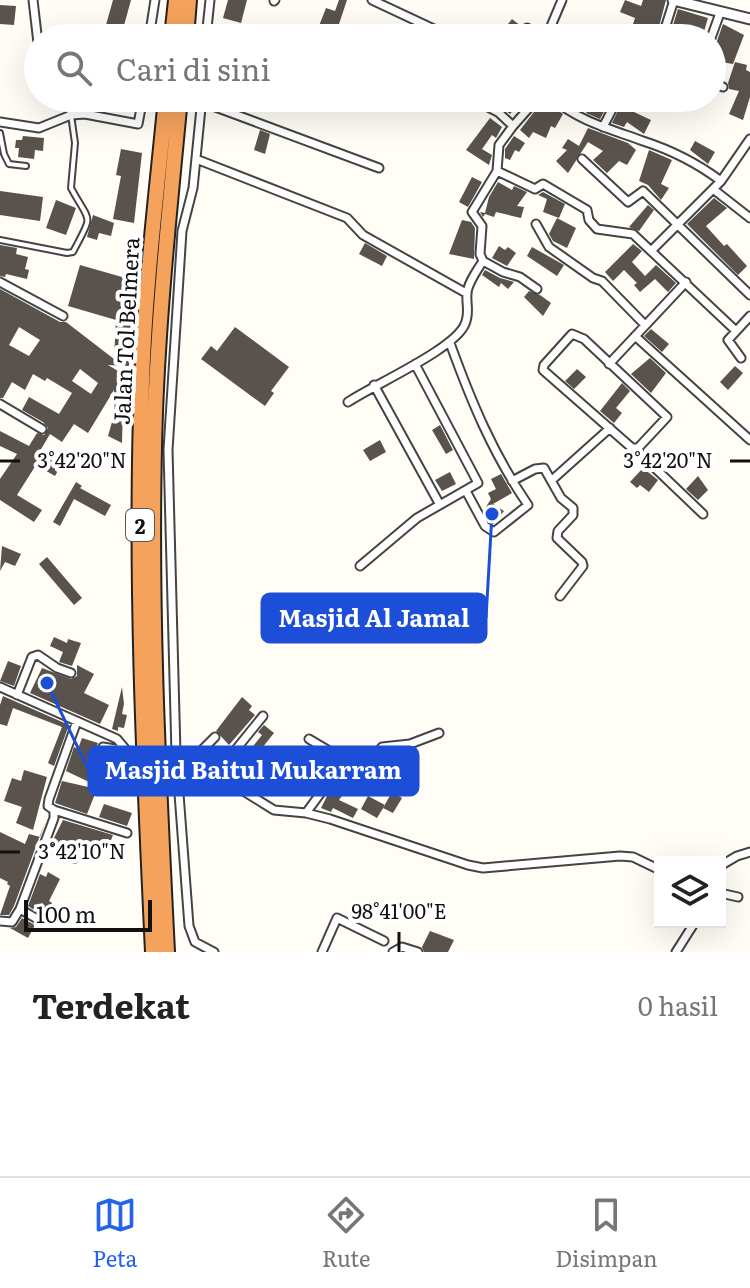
<!DOCTYPE html>
<html lang="id">
<head>
<meta charset="utf-8">
<style>
	:root { --surface:#fff; --page:#f2f2f2; --text:#222; --muted:#767676; --line:#e0e0e0; --accent:#2563eb }
	body { margin:0; font-family:Literata,serif; background:var(--page); color:var(--text) }
	.controls { position:absolute; right:24px; bottom:24px; display:grid; overflow:hidden; border-radius:0px; box-shadow:0 8px 32px #0002 }
	.controls button { width:72px; height:72px; display:grid; place-items:center; padding:0; border:0; border-bottom:2px solid var(--line); background:var(--surface); color:var(--text); font:40px sans-serif }
	.scale { position:absolute; left:24px; bottom:20px; width:128px; box-sizing:border-box; padding-left:8px; border:4px solid #111; border-top:0; font-size:22px; line-height:28px; white-space:nowrap; color:#111; -webkit-text-stroke:6px #fff; paint-order:stroke }
	.list { margin:0; padding:0; list-style:none }
	h2 { display:flex; justify-content:space-between; align-items:center; height:104px; margin:0; padding:0 32px; font-size:34px }
	h2 small { font-size:26px; font-weight:400; color:var(--muted) }
	.icon { flex:none; width:44px; height:44px; fill:none; stroke:currentColor; stroke-width:2; stroke-linecap:round; stroke-linejoin:round }
	.map { position:relative; flex:none; width:750px; height:952px; overflow:hidden }
	.search { position:absolute; background:var(--surface); box-shadow:0 8px 32px #0002; left:24px; right:24px; top:24px; height:88px; display:flex; align-items:center; gap:20px; box-sizing:border-box; padding:0 28px; border-radius:44px; color:var(--muted); font-size:30px }
	.sheet { height:224px; background:var(--surface) }
	nav { display:flex; justify-content:space-around; align-items:center; box-sizing:border-box; height:112px; border-top:2px solid var(--line); background:var(--surface); font-size:22px; color:var(--muted) }
	nav a { display:grid; justify-items:center; gap:4px }
	nav .on { color:var(--accent) }
	.map>svg:first-child { display:block }
	.building { fill:#5a524d; fill-rule:evenodd }
	.lines { fill:none; stroke-linecap:round; stroke-linejoin:round }
	.service-casing { stroke:#444; stroke-width:8 }
	.minor-casing { stroke:#444; stroke-width:11 }
	.tertiary-casing { stroke:#444; stroke-width:13 }
	.motorway-casing { stroke:#222; stroke-width:18 }
	.service { stroke:#fff; stroke-width:4 }
	.minor { stroke:#fff; stroke-width:7 }
	.tertiary { stroke:#fff; stroke-width:9 }
	.motorway { stroke:#f5a25d; stroke-width:14 }
	.ticks { fill:none; stroke:#111; stroke-width:3 }
	.labels { text-anchor:middle; dominant-baseline:central; stroke-width:8; stroke-linejoin:round; paint-order:stroke }
	.shield { fill:#fff; stroke:#585858; stroke-width:2 }
	.shield-label { font-size:20px; font-weight:bold; fill:#111 }
	.street-label { font-size:22px; fill:#111; stroke:#fff }
	.ticks-label { font-size:20px; text-anchor:middle; fill:#111; stroke:#fff; stroke-width:8; stroke-linejoin:round; paint-order:stroke }
	.leader { fill:none; stroke:#1d4ed8; stroke-width:3 }
	.callout-dot { fill:#1d4ed8; stroke:#fff; stroke-width:3 }
	.callout { fill:#1d4ed8; stroke:#1d4ed8; stroke-width:3 }
	.callout-label { font-size:24px; text-anchor:middle; font-weight:bold; fill:#fff }
</style>
</head>
<body>
<div class="map">
<svg width="750" height="952" viewBox="0 0 750 952">
	<rect width="100%" height="100%" fill="#fffdf5"/>
	<path class="building" d="M113,0H131L123,29L106,25Z
		M228,0H247L241,23L223,18Z
		M339,0H347L338,27L351,31L348,38L315,36L326,8L335,11Z
		M625,0L641,6L643,0H666L656,38L629,36L635,18L620,12Z
		M0,5L16,6L14,25L0,24Z
		M678,9L708,18L702,38L681,31L679,38H669Z
		M512,19L521,26L518,31L528,38H502L499,35Z
		M723,24L744,35L733,64L721,62L716,77H712V44L717,41Z
		M735,62L747,65L746,70L750,72V97L743,120L729,114L739,91L729,89L728,83Z
		M409,98H450L442,112Z
		M503,98H525L523,105L520,103L510,114L497,104Z
		M538,98H546L548,103L563,114L555,128L551,126L546,138L533,132L529,138L520,130L534,112Z
		M595,98L607,106L600,119L586,113Z
		M624,98L639,101L634,112L651,120L644,134L627,122L624,127L612,123Z
		M490,118L502,127L496,138L492,135L482,149L492,155L489,165L466,150Z
		M588,128L628,143L636,150L627,165L619,161L607,173L593,160L603,151L588,142L568,173L556,161L567,150L562,148L568,139L579,146Z
		M260,130L270,134L265,154L254,150Z
		M23,136L44,138L43,151L35,150L34,159L18,157L19,148H15L16,140H22Z
		M514,136L525,143L519,152L515,150L510,160L505,158V149Z
		M695,141L715,152L708,164L690,150Z
		M121,149L142,153L134,223L113,219L121,176L116,175Z
		M649,150L672,160L661,184L669,188L661,200L648,185L639,181Z
		M472,177L482,182L468,207L459,202Z
		M498,182L512,190L514,186L527,192L517,206L524,207L521,218L496,212L494,217L485,214L483,217L480,212L485,213L489,197Z
		M0,191L43,197L40,221L0,215Z
		M543,192L565,204L559,218L543,212L547,199L538,195Z
		M714,198L727,208L706,226L724,246L727,244L747,266L738,275L687,224Z
		M56,200L76,208L66,235L46,228Z
		M648,205L654,210L639,231L629,227Z
		M93,215L114,223L111,236L99,233L97,240L87,237Z
		M557,218L576,228L567,248L553,241L549,234Z
		M462,220L471,222L475,228L474,259L449,254Z
		M365,243L387,256L382,266L359,254Z
		M633,244L642,251L632,262L645,276L656,265L676,283L668,292L655,279L640,292L634,285L637,283L624,270L613,281L605,272Z
		M0,245L17,248L16,254L28,257L25,269L29,270L27,279L6,274L5,277L0,276Z
		M499,246L505,250L508,247L516,253L507,266L492,258Z
		M532,247L564,265L557,276L527,256Z
		M80,265L136,281L123,325H131L129,366L108,365L128,377L125,407L123,406L122,443L108,436L112,422H115L114,390L88,433L74,424L62,442L50,434L40,451L61,465L55,476L36,465L17,495L42,510L34,522L0,500V479L17,454L0,446V431L29,446L37,433L44,435L48,428L43,422L22,410L29,397L59,414L72,393L47,378L45,381L33,374L25,390L12,382L3,398H0V289L60,322H66L114,359L116,320L68,306ZM19,327L40,340L29,356L9,345ZM80,369L98,383L91,394L72,381Z
		M485,270L500,278L514,282L508,289L501,283L499,287L482,275Z
		M529,291L540,295L551,303L543,316L524,297Z
		M235,327L289,367L271,391L274,393L265,406L201,359L211,346L217,351Z
		M651,329L669,344L662,352L644,336Z
		M650,358L666,373L651,393L631,374Z
		M735,366L743,373L728,390L720,382Z
		M577,369L586,377L574,389L565,381Z
		M622,383L630,391L616,408L622,413L614,423L600,411Z
		M440,425L453,450L446,454L432,430Z
		M380,440L386,452L370,461L363,450Z
		M643,468L658,480L649,492L640,485L637,488L630,482Z
		M450,472L456,484L442,491L435,480Z
		M501,474L512,493L493,504L504,511L494,524L484,510L491,499L488,493L496,489L491,479Z
		M698,476L708,490L698,500L686,489Z
		M76,482L82,486L80,488L111,505L105,516L74,499L60,526L53,522Z
		M2,546L21,554L15,566L5,562L0,571Z
		M47,557L82,598L74,605L39,564Z
		M54,637L67,643L68,639L81,643L72,666L59,662L63,652L50,646Z
		M8,661L21,666L14,686L0,681Z
		M77,665L94,674L84,693L109,705L100,724L30,693L42,668L71,679L77,676Z
		M122,687L124,704L122,714L127,715L124,728L118,727V731L112,729Z
		M3,696L69,725L54,766L48,763L62,727L13,708L7,726L0,724V705Z
		M242,697L252,706L249,710L255,715L229,745L216,731Z
		M264,725L274,733L262,748L269,754L263,761L250,750L262,735L258,732Z
		M82,738L98,743L94,753L99,755L89,782L66,771L74,747L78,749Z
		M24,770L47,777L33,830L16,823L22,807L4,801L12,778L21,781Z
		M346,779L352,783L339,800L358,809L353,818L333,808L331,812L321,808L328,794L333,796Z
		M62,781L97,789L87,814L55,803Z
		M392,792L402,798L393,813L383,808Z
		M368,796L385,805L377,818L361,809Z
		M104,804L132,813L127,826L99,817Z
		M63,820L113,835L107,850L81,840L77,852L52,842Z
		M45,822L14,906L9,915H0L10,886L7,884L8,882L0,878V832L25,844L29,834L40,837Z
		M48,872L60,879L49,901L52,903L45,917L28,906L40,874L46,877Z
		M22,918L35,925L28,938L10,928L16,927Z
		M430,931L454,940L448,952H424L422,947Z"/>
	<g class="lines">
		<g class="service-casing">
			<path id="service" d="M0,133L4,154L9,164L26,166
				M0,240L67,253L73,252C94,212 91,225 71,188L75,143L71,115"/>
		</g>
		<g class="minor-casing">
			<path id="minor" d="M33,0L38,43L33,66L38,79
				M372,0L453,38
				M274,1L275,0
				M527,28L543,38
				M149,38L155,0
				M206,38L210,0
				M546,38L562,0
				M662,38L674,0
				M711,38L720,13
				M712,83L723,87
				M66,98L70,104L71,115
				M202,98L193,188L182,231L168,450L176,754L189,926L195,942L214,952
				M470,98L498,112L513,126L499,145L497,171L472,212L482,226L480,254L483,261L503,272L520,277L537,289
				M552,98C578,121 610,129 643,141C671,150 697,163 721,181
				M202,102L379,168
				M0,122L39,128L71,115L85,114L138,124L143,98
				M513,126L528,109L532,98
				M603,127L618,98
				M196,159L347,218L363,235L466,293
				M582,159L628,202L643,191L750,295
				M497,171L535,189L543,184L587,210L589,220L597,229L633,234L735,330
				M713,189L750,218
				M536,224L549,247L593,278L602,281L645,325
				M651,251L721,181L750,139
				M0,282L63,316
				M572,334L584,339L667,417L638,448H632L543,370L544,365Z
				M635,336L750,440
				M450,343C471,401 493,454 528,505L494,532L485,526L466,491
				M741,358L728,340L750,316
				M609,364L686,282
				M374,385L440,505
				M348,402C375,384 455,349 465,324C470,313 466,304 467,294C467,284 478,269 483,261
				M0,404L42,429
				M635,449L703,514
				M552,480L610,428
				M512,481L535,469L544,468L561,498L573,508V515L558,531L557,538L582,562L583,566L560,596
				M360,566L417,518L478,483L415,364
				M0,687L117,739L127,751L131,773
				M17,695L32,657L38,655L57,668L71,673
				M309,739L375,778
				M103,747L127,751
				M176,754L197,762L274,810L306,813L330,819L468,865L483,868L620,856L633,857L660,870
				M192,760L215,737
				M364,771L382,747L410,744L439,733
				M216,774L263,716
				M54,810L127,833
				M306,813L345,760
				M43,846L75,858
				M720,866L737,856L750,852
				M720,893L738,897
				M20,909L39,920
				M0,921L12,922L20,909L54,818V810L48,806L49,799L77,721
				M322,952L337,918L384,941
				M393,952L402,947L418,952
				M676,952L695,922"/>
		</g>
		<g class="tertiary-casing">
			<path id="tertiary" d="M673,0L750,19"/>
		</g>
		<g class="motorway-casing">
			<path id="motorway" d="M172,38L176,0
				M186,38L189,0
				M153,952C144,762 135,572 142,382C145,287 157,192 166,98
				M167,952C158,772 149,592 155,412C159,307 170,203 180,98"/>
		</g>
		<use href="#service" class="service"/>
		<use href="#minor" class="minor"/>
		<use href="#tertiary" class="tertiary"/>
		<use href="#motorway" class="motorway"/>
	</g>
	<path class="ticks" d="M0,461H20M730,461H750M0,852H20M399,932V952"/>
	<g class="labels">
		<rect class="shield" x="126" y="509" width="28" height="32" rx="6"/>
		<g class="shield-label">
			<text x="140" y="525">2</text>
		</g>
		<g class="street-label">
			<text transform="translate(125 331) rotate(-87)">Jalan Tol Belmera</text>
		</g>
	</g>
	<g class="ticks-label">
		<text x="82" y="468">3°42'20"N</text>
		<text x="668" y="468">3°42'20"N</text>
		<text x="82" y="859">3°42'10"N</text>
		<text x="399" y="919">98°41'00"E</text>
	</g>
	<path class="leader" d="M492 514L486 618M47 683L89 771"/>
	<g class="callout-dot">
		<circle cx="492" cy="514" r="8"/>
		<circle cx="47" cy="683" r="8"/>
	</g>
	<g class="callout">
		<rect x="262" y="594" width="224" height="48" rx="8"/>
		<rect x="89" y="747" width="329" height="48" rx="8"/>
	</g>
	<g class="callout-label">
		<text x="374" y="627">Masjid Al Jamal</text>
		<text x="253" y="779">Masjid Baitul Mukarram</text>
	</g>
</svg>
<div class="controls">
<button><svg class="icon" aria-label="layers" viewBox="0 0 24 24"><path d="M12 4l9 5-9 5-9-5zM3 14l9 5 9-5"/></svg></button>
</div>
<div class="scale">100 m</div>
<div class="search"><svg class="icon" aria-label="search" viewBox="0 0 24 24"><circle cx="10" cy="10" r="6"/><path d="M15 15l6 6"/></svg>Cari di sini</div>
</div>
<section class="sheet">
<h2>Terdekat<small>0 hasil</small></h2>
<ul class="list">
</ul>
</section>
<nav>
<a class="on"><svg class="icon" aria-label="map" viewBox="0 0 24 24"><path d="M3 6l6-2 6 2 6-2v14l-6 2-6-2-6 2zM9 4v14M15 6v14"/></svg>Peta</a>
<a><svg class="icon" aria-label="directions" viewBox="0 0 24 24"><path d="M12 3l9 9-9 9-9-9zM9 14v-3h6M13 9l2 2-2 2"/></svg>Rute</a>
<a><svg class="icon" aria-label="saved" viewBox="0 0 24 24"><path d="M7 4h10v16l-5-4-5 4z"/></svg>Disimpan</a>
</nav>
</body>
</html>
